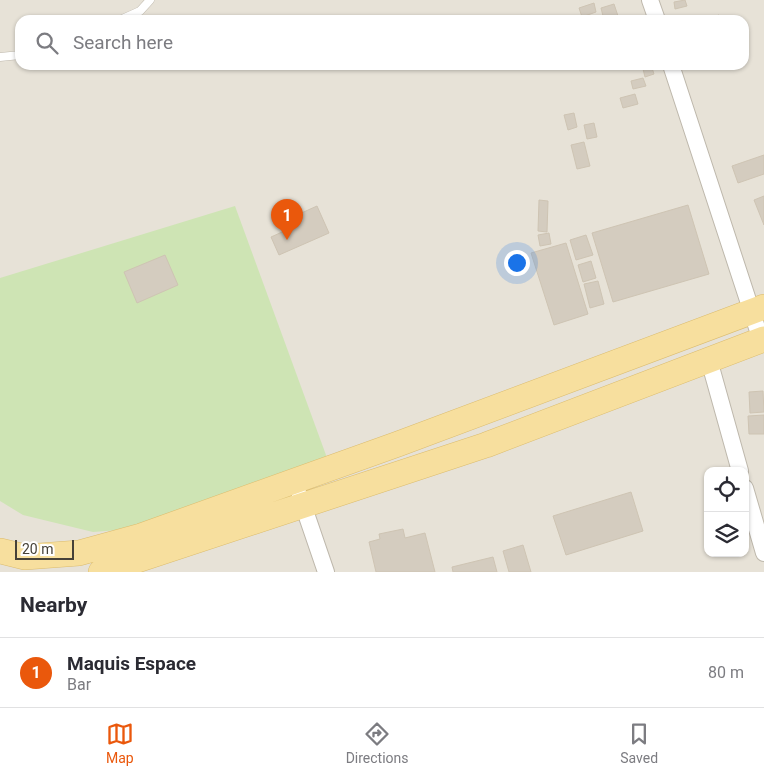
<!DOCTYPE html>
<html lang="en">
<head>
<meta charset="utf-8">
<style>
	:root { --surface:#fff; --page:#f2f2f3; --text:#2b2b33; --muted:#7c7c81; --line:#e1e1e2; --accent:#ea580c }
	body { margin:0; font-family:Roboto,sans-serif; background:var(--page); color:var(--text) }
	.controls { position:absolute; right:15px; bottom:15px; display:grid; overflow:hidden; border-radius:10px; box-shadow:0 1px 4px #0004 }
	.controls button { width:45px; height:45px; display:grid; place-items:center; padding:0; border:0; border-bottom:1px solid var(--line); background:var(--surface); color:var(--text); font:25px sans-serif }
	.scale { position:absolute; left:15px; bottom:12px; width:59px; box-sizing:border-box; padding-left:5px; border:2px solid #464138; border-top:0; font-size:14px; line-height:18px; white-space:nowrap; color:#464138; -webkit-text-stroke:4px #fff; paint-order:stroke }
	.you { position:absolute; left:516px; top:262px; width:18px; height:18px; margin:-12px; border:4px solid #fff; border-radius:50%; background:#1a73e8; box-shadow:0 0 0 8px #1a73e833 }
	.badge { display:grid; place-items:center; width:32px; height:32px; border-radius:50%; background:var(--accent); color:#fff; font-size:16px; font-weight:700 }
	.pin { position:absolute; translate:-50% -41px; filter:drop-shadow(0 1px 2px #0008) }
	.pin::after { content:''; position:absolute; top:26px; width:18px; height:15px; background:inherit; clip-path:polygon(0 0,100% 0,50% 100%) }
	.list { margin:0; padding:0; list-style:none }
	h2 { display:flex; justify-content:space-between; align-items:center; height:65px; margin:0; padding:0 20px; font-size:21px }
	h2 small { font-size:16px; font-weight:400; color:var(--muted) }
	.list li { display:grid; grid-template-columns:32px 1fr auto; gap:15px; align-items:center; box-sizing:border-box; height:70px; padding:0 20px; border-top:1px solid var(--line) }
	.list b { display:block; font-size:19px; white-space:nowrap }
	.list p { margin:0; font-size:16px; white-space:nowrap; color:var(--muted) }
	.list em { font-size:16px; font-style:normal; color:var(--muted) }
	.icon { flex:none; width:28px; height:28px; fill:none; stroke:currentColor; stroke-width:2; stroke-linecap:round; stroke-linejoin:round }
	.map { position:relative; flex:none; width:764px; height:572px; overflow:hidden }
	.search { position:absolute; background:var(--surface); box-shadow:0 1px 4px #0004; left:15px; right:15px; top:15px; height:55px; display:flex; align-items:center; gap:12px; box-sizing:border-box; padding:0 18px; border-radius:15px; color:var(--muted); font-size:19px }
	.sheet { height:135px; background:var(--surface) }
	nav { display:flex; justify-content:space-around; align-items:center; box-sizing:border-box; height:70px; border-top:1px solid var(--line); background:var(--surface); font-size:14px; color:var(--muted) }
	nav a { display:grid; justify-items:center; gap:2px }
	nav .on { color:var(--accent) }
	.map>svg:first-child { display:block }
	.residential { fill:#e7e2d7; fill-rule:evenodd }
	.green { fill:#cee4b4 }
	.building { fill:#d4ccbf; stroke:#cec4b3 }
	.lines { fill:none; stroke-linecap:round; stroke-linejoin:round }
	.lane-casing { stroke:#beb8ac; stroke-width:9 }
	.street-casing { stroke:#beb8ac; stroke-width:18 }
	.primary-casing { stroke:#dbbc6e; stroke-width:26 }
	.lane { stroke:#fff; stroke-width:8 }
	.street { stroke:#fff; stroke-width:16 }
	.primary { stroke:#f7df9e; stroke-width:25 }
</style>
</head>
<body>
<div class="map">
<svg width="764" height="572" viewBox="0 0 764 572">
	<rect width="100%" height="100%" fill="#f3f0e9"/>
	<path class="residential" d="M0,0H764V572H0ZM20,20H744V65H20ZM708,471H745V553H708Z"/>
	<path class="green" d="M235,206L330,466L158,527L93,532L23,515L0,501V278Z"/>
	<path class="building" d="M685,0L687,6L675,9L674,2Z
		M594,3L596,12L582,17L579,8Z
		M614,4L618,16L604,20L601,8Z
		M719,15L721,20H703Z
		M642,65H651L654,74L645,77Z
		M643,78L646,86L633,89L631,81Z
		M635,94L638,104L623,108L620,98Z
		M574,113L577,127L568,130L564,115Z
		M594,123L597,137L587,139L584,125Z
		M584,142L590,166L577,169L571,145Z
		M764,155V174L738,183L732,166Z
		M764,196V225L754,200Z
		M539,200L548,201L547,232L538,231Z
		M688,205L709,274L613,302L592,233Z
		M317,206L329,233L279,255L271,237L300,224L297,215Z
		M549,233L551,244L540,246L538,235Z
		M586,235L593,255L576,260L570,240Z
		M566,243L588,314L554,325L531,253Z
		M165,255L178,285L137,303L124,272Z
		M591,261L596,278L583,282L578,265Z
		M598,281L604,304L590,308L584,284Z
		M763,391L764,412L750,413L749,392Z
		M764,415V434H749L748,416Z
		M631,492L643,531L566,555L553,516Z
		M403,529L405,538L425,533L435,572H376L369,542L380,539L379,534Z
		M523,545L531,572H509L503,551Z
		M493,557L497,572H453L452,567Z"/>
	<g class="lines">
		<g class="lane-casing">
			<path id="lane" d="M120,20L140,11L150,0
				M0,57L20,55"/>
		</g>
		<g class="street-casing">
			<path id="street" d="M650,0L657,20
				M671,65L761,340
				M709,360L740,471
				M745,488L764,553
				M300,496L326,572"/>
		</g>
		<g class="primary-casing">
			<path id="primary" d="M0,551L25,557L79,553L141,536L398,444L764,307
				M101,572L486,445L764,339"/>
		</g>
		<use href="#lane" class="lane"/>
		<use href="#street" class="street"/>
		<use href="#primary" class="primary"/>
	</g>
</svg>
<div class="controls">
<button><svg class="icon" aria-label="locate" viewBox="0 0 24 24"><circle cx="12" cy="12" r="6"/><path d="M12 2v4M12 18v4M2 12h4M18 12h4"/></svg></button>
<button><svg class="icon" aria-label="layers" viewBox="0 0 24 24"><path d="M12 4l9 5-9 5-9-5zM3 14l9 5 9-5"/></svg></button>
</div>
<div class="scale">20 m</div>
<div class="you"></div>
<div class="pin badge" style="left:287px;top:240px">1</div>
<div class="search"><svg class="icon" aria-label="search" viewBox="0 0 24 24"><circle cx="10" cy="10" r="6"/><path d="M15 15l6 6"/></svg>Search here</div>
</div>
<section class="sheet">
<h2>Nearby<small></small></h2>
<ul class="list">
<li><span class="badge">1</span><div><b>Maquis Espace</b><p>Bar</p></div><em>80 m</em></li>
</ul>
</section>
<nav>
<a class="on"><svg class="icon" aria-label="map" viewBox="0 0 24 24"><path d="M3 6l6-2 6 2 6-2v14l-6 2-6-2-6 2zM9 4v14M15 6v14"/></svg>Map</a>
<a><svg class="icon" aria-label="directions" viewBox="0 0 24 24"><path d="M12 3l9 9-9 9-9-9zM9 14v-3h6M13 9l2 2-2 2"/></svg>Directions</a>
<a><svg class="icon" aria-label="saved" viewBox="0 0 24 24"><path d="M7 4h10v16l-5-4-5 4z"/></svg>Saved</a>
</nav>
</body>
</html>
